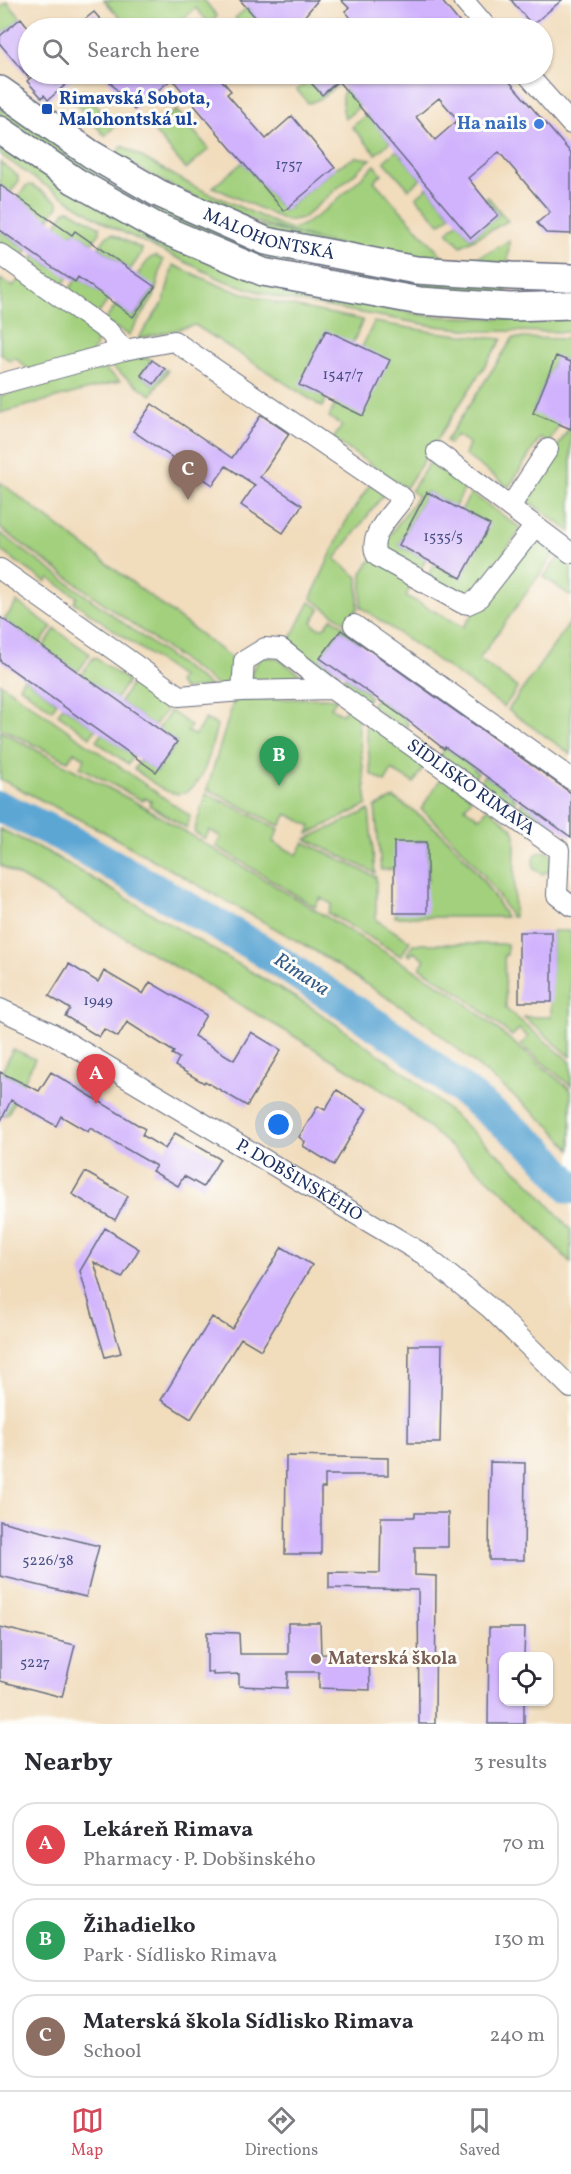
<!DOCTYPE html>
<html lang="en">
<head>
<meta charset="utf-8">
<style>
	:root { --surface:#fff; --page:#f7f7f7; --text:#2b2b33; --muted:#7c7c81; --line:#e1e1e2; --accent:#d1495b }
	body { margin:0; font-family:Vollkorn,serif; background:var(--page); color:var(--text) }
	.controls { position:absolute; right:18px; bottom:18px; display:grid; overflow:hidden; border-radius:12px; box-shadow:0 2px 4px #0004 }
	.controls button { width:54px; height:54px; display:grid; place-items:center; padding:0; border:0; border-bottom:2px solid var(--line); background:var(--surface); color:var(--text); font:30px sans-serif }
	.you { position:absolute; left:279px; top:1125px; width:21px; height:21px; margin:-15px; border:4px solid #fff; border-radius:50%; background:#1a73e8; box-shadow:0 0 0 9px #1a73e833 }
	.badge { display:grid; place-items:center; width:39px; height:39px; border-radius:50%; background:var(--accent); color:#fff; font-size:20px; font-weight:700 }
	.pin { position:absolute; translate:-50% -50px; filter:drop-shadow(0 2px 3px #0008) }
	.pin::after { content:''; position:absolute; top:32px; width:21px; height:18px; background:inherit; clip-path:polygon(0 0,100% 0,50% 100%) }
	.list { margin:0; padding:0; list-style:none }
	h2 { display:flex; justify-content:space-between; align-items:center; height:78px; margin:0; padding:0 24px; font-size:26px }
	h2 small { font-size:20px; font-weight:400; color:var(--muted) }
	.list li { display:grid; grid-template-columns:39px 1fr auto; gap:18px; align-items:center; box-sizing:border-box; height:84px; margin:0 12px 12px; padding:0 12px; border:2px solid var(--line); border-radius:24px }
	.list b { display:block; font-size:22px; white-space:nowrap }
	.list p { margin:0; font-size:20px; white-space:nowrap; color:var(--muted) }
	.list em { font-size:20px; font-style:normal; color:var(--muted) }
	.icon { flex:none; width:33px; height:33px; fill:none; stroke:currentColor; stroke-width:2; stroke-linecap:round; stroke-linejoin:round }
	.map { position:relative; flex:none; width:571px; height:1724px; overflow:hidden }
	.search { position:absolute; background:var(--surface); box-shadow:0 2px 4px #0004; left:18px; right:18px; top:18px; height:66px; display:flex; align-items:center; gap:15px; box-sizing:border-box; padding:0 21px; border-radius:33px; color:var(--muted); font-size:22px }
	.sheet { height:366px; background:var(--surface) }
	nav { display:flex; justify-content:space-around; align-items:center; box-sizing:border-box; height:84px; border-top:2px solid var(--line); background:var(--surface); font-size:16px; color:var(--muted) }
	nav a { display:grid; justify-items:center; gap:3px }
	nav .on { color:var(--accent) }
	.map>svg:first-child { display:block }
	.green { fill:#a3d07d; stroke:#5f806e; stroke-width:1.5 }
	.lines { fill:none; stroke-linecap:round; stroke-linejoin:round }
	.river { stroke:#5ca6d4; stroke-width:32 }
	.building { fill:#d0b2fd; fill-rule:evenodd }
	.minor-casing { stroke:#666c7f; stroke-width:22 }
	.secondary-casing { stroke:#666c7f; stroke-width:30 }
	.minor { stroke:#fff; stroke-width:20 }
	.secondary { stroke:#fff; stroke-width:27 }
	.transit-dot { fill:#1a4fb4; stroke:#fdfcf7; stroke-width:2 }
	.shop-dot { fill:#3f7fe0; stroke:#fdfcf7; stroke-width:2 }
	.education-dot { fill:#8d6e63; stroke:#fdfcf7; stroke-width:2 }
	.labels { text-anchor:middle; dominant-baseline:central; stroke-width:6; stroke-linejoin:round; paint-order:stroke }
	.number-label { font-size:15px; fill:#485086 }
	.transit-label { font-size:18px; font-weight:bold; fill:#164399; stroke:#fdfcf7; text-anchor:start }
	.shop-label { font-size:18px; font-weight:bold; fill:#366cbe; stroke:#fdfcf7; text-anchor:end }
	.street-label { font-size:18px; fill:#1b2f5e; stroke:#fdfcf7 }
	.education-label { font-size:18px; font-weight:bold; fill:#785e54; stroke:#fdfcf7; text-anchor:start }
	.water-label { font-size:20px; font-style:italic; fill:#325987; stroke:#fdfcf7 }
</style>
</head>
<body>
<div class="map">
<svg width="571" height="1724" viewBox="0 0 571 1724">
	<rect width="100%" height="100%" fill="#fdfcf7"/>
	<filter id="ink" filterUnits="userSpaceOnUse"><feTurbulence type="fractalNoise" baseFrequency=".0167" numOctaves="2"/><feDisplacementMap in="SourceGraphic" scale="12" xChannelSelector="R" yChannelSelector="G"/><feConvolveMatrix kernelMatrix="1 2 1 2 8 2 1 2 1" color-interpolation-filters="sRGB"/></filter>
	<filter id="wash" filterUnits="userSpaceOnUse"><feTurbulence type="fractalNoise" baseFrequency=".008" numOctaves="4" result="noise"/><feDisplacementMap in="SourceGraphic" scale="24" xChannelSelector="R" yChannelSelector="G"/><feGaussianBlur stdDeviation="1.35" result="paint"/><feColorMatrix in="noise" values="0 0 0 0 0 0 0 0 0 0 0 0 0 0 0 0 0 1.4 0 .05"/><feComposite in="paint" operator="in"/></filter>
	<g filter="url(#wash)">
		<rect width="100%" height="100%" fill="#f1dcbc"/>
		<path class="green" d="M104,0H204L217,16L213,22L207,21L196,8L172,28H129Z
			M7,2L21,18L0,36V8Z
			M247,8L265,28H244L235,18Z
			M346,74H349C336,85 325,100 308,103L297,90L309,80L322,95Z
			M364,74H368L347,91L360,106L345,119C338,89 342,92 364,74Z
			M83,90L115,126L105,136L72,99Z
			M0,101L148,198L506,286L505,295L404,289L263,259L164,218L115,191L0,115Z
			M176,110L209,149L186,169L153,130Z
			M367,114L390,142L376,154L352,127Z
			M0,142L283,288L429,316L514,319L571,314V332L483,331L434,326L279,298L225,281L108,225L35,179L0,154Z
			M122,146L193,186L289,229C313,228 356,181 375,165L382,174L374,181L446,260C472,262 488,255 509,240L508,264C488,263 468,263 448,262C419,260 391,255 362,249C270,231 197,204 116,155Z
			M397,150L421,179L409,189L384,161Z
			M356,157L371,159L303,218L287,221L213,187L243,162L284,211L335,168Z
			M0,162L18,176V182L10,193L0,185Z
			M32,185L58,202V206L48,220L18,198L26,186Z
			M428,187L451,215L440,224L416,197Z
			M488,197L508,221L461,246L447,232L458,222L471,238L498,215L485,199Z
			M70,210L100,227V233L92,243L75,231L71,236L56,225L65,211Z
			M0,230L27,250L19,262L0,249Z
			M112,234L142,249L141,254L130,270L99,247L107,236Z
			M35,255L52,267L71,273L59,290L26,267Z
			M155,256L163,260L154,297L129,335L104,322L116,305L134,317L155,288L137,275L150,258Z
			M173,265L223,287L277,303L363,320L351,347L326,330L300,385L329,393L322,407L195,325L138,339L164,301Z
			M22,274L94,331L96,344L93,353L34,375L15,357L10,361L0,353V279L13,287Z
			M78,277L109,299L96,317L65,295Z
			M374,322L434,332L502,339L406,488L333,439L342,426L329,417Z
			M513,338L571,339V362L556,357L533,412L562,419L549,443L540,438L509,487L465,455L469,443L457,435L449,444L446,441Z
			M137,355L152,360L141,375L153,384L165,369L168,371L151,395L106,363Z
			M103,368L120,381L0,413V396Z
			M571,425V532L525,499Z
			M430,462L465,488L452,512L448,503L427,492L399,545L419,556L422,551L428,555L419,572L379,550L418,496L411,491Z
			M0,482L234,660L236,679L233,682L218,686L0,528Z
			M370,484L384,494L335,559L358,577V608L347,624L311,598L345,523Z
			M471,493L519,527V532L471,599L427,577L437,559L443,563L441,568L461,578L489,525L469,514L460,529L458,516Z
			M0,533L211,687L183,689L178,683L181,677L74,602L77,597L49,578L46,582L0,550Z
			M532,540H538L555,553L479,659L518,688L504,707L361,607L362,573L373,557L414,580L406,596L463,627L526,543Z
			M559,556L571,564V596L544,577Z
			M17,602L52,627L39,645L4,620Z
			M310,602L320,609L312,622L316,627L324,628L332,618L362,639L360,643L341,630L321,658L339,674L335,680L287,646Z
			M571,621V754L508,710Z
			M55,629L90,654L78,672L43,647Z
			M94,657L128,681L116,699L81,675Z
			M261,657L277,658L311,682L250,683L252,670Z
			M345,676L367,692L366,694L370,696L366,702L341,685Z
			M24,678L57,702L52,710L19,686Z
			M0,683L190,816L187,828L149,805L151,801L145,798L143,801L80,767L85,758L74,752L68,761L0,728Z
			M132,683L167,709L154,726L120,702Z
			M323,698L337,699L331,707L342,715L348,707L357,714L367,805L308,834L311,826L287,814L280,826L207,789L234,700Z
			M376,698L406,719L405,721L408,724L404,730L371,706Z
			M63,706L96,729L90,737L58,714Z
			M171,711L191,726L187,731L195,736L205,719L217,725C211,747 203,804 169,792C157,788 145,776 134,769L140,760L157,772L177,742L158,729Z
			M365,719L426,763L414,783L392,770L385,782L371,774Z
			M0,731L141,805L456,995L571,1090V1150L552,1128L425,1022L315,951L104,832L0,779Z
			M102,733L134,756L128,764L96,741Z
			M445,747L475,769L474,770L478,773L473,779L441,756Z
			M443,775L472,797L465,808L480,818L488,808L512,828L515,835L514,917H511C488,875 457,841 421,809Z
			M484,775L513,796L512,797L516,800L512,806L479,783Z
			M206,793L279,829L273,842L297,855L304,842L376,877V920L410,941L401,956L328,913L332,904L320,898L315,907L216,846L221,837L210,830L205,839L194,832Z
			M394,798C442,827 479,868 506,917H395V913L428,881L427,842L415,841L394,869L381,870L375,807Z
			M522,802L552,823L551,825L555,827L550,833L518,810Z
			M369,810L375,873L306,839Z
			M0,829L46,851L308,1005L407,1074L525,1178L571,1230V1263L508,1196L393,1097L289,1033L0,865Z
			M545,851L553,856L552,870L542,874L534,869L533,860L536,854Z
			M552,931H571V1057L524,1017H551Z
			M413,944H507V955H504L506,1009L571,1062V1086L521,1045L528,1037L519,1029L512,1036L460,993L420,968L425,959L414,952L410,956L407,954Z
			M13,1049L35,1059L8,1114L0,1117V1111L20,1082L2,1072Z"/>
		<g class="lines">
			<path class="river" d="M0,807L62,836L258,948L399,1040L540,1151L571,1188"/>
		</g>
		<g id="blocks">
			<path class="building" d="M240,0H318L303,18L312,28H265Z
				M341,0H441L464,28H359L345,11L349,8Z
				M511,0H562L532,25Z
				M94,12L108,28H74Z
				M21,18L28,27V77L0,44V36Z
				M35,74H78L48,100L44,95L42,98L27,81Z
				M103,74H209L214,79L218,76L231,91L227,94L266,139L292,116L335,168L284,211L172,79L134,110Z
				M303,74H503L571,153V234L546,233L537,223L550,212L499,152L468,178L498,215L471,238L338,81L322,95ZM439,98L458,120L435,140L416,117Z
				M0,185L72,235L75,231L155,287L133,317L78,277L75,282L52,267L0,230Z
				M326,330L390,360L363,416L299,385Z
				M556,356L571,362V429L533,413Z
				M152,360L165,369L154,384L141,375Z
				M152,404L232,458L261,415L289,434L260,477L302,505L283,533L241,505L255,485L226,466L213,485L133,431Z
				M427,492L490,525L461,578L399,545Z
				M0,617L177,742L156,772L0,661Z
				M341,630L571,793V837L445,747L444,749L406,719L320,658Z
				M394,842H427V913H394Z
				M519,932H552V1002H519Z
				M69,964L98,982L104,971L143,994L150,982L206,1015L194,1036L234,1060L251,1032L281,1050L247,1106L205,1081L204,1083L175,1066L179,1058L172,1054L174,1052L127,1022L118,1037L104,1029L99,1037L65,1016L70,1009L49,996Z
				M0,1072L39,1091L51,1072L145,1129L142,1135L165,1149L175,1133L220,1159L203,1187L184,1176L178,1186L152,1171L156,1166L90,1128L88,1132L61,1116L56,1126L11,1100L0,1123Z
				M337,1090L367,1109L334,1165L303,1146L305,1142L299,1137L318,1106L325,1110Z
				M85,1172L128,1196L115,1220L72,1194Z
				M105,1228L139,1249L122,1278L94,1262L121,1353L105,1357L80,1271Z
				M282,1247L312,1265L261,1350L241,1338L191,1419L161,1400L212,1317L232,1329Z
				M409,1345H442L440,1443H408Z
				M286,1456L388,1458V1475H325V1488H321V1554H285Z
				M490,1462L525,1463L524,1560H489Z
				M415,1513H448V1547H415V1575L436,1576L435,1724H419L418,1590L329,1588V1572L380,1573L381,1517H415Z
				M0,1521L99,1546L86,1597L0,1576Z
				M288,1623H320L321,1654L369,1655L370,1690L319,1688V1672H288L287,1688L239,1686V1674L213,1675V1672H207V1632L239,1633L240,1654H288Z
				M0,1627L75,1645L62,1697L0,1681Z
				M489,1628H525L524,1656H504V1701H524V1724H488Z"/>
		</g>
	</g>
	<g filter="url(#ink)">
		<use href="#blocks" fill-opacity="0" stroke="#666c7f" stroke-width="1.5"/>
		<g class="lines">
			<g class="minor-casing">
				<g id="minor">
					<path d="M463,0L487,28"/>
					<path d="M527,74L571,124"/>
					<path d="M0,254L109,332L124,350"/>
					<path d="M0,384L124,350L174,341L403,498C392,514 366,537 377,556L462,603L468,604L477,600L535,526L571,553"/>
					<path d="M437,452L535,526"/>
					<path d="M510,507L548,449"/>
					<path id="s1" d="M0,569L179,696L242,691L332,689L559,850L557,895L571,906"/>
					<path d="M354,625L571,779"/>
					<path d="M242,691L244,661L265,648L281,649L332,689"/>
					<path id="s2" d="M0,1009L53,1034L423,1254L490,1308L571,1388"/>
				</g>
			</g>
			<g class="secondary-casing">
				<g id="secondary">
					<path id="s3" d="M0,90L91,154L158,193L266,241L416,270L512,276L571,278"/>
					<path d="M0,130L75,181L155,226L263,272L420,301L510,307L571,305"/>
				</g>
			</g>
			<use href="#minor" class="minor"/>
			<use href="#secondary" class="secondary"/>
		</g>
	</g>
	<rect class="transit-dot" x="41" y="103" width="12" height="12" rx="3"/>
	<circle class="shop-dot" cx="539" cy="124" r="6"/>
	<circle class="education-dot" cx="316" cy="1659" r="6"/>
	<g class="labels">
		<g class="number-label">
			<text x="289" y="165">1757</text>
			<text x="343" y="375">1547/7</text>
			<text x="443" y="537">1535/5</text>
			<text x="98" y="1001">1949</text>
			<text x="48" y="1561">5226/38</text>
			<text x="35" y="1663">5227</text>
		</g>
		<g class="transit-label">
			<text x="59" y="99">Rimavská Sobota,<tspan x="59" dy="21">Malohontská ul.</tspan></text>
		</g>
		<g class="shop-label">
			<text x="527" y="124">Ha nails</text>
		</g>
		<g class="street-label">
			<text stroke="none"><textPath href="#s3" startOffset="308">MALOHONTSKÁ</textPath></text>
			<text stroke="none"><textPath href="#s1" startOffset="543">SÍDLISKO RIMAVA</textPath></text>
			<text stroke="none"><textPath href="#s2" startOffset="345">P. DOBŠINSKÉHO</textPath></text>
		</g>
		<g class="education-label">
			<text x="328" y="1659">Materská škola</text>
		</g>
		<g class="water-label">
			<text transform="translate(301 975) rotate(33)">Rimava</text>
		</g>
	</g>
</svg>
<div class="controls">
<button><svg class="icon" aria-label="locate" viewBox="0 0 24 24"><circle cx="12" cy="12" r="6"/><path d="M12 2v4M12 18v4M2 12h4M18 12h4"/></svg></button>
</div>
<div class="you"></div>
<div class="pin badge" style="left:96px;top:1104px;background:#e0444e">A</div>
<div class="pin badge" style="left:279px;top:786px;background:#2e9e5b">B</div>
<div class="pin badge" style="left:188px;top:500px;background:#8d6e63">C</div>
<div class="search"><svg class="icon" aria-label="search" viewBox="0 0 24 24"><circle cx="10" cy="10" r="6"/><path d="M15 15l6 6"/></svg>Search here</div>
</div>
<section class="sheet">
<h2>Nearby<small>3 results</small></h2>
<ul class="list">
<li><span class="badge" style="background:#e0444e">A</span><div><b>Lekáreň Rimava</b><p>Pharmacy · P. Dobšinského</p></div><em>70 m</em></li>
<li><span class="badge" style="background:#2e9e5b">B</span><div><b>Žihadielko</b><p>Park · Sídlisko Rimava</p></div><em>130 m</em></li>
<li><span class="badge" style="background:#8d6e63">C</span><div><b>Materská škola Sídlisko Rimava</b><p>School</p></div><em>240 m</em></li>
</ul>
</section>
<nav>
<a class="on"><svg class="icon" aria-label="map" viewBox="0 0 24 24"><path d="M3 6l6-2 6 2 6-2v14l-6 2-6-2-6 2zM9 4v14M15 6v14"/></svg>Map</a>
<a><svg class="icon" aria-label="directions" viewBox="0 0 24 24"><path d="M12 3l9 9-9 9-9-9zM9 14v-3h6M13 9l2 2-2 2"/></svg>Directions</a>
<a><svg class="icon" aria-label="saved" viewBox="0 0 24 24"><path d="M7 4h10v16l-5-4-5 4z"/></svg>Saved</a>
</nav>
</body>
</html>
